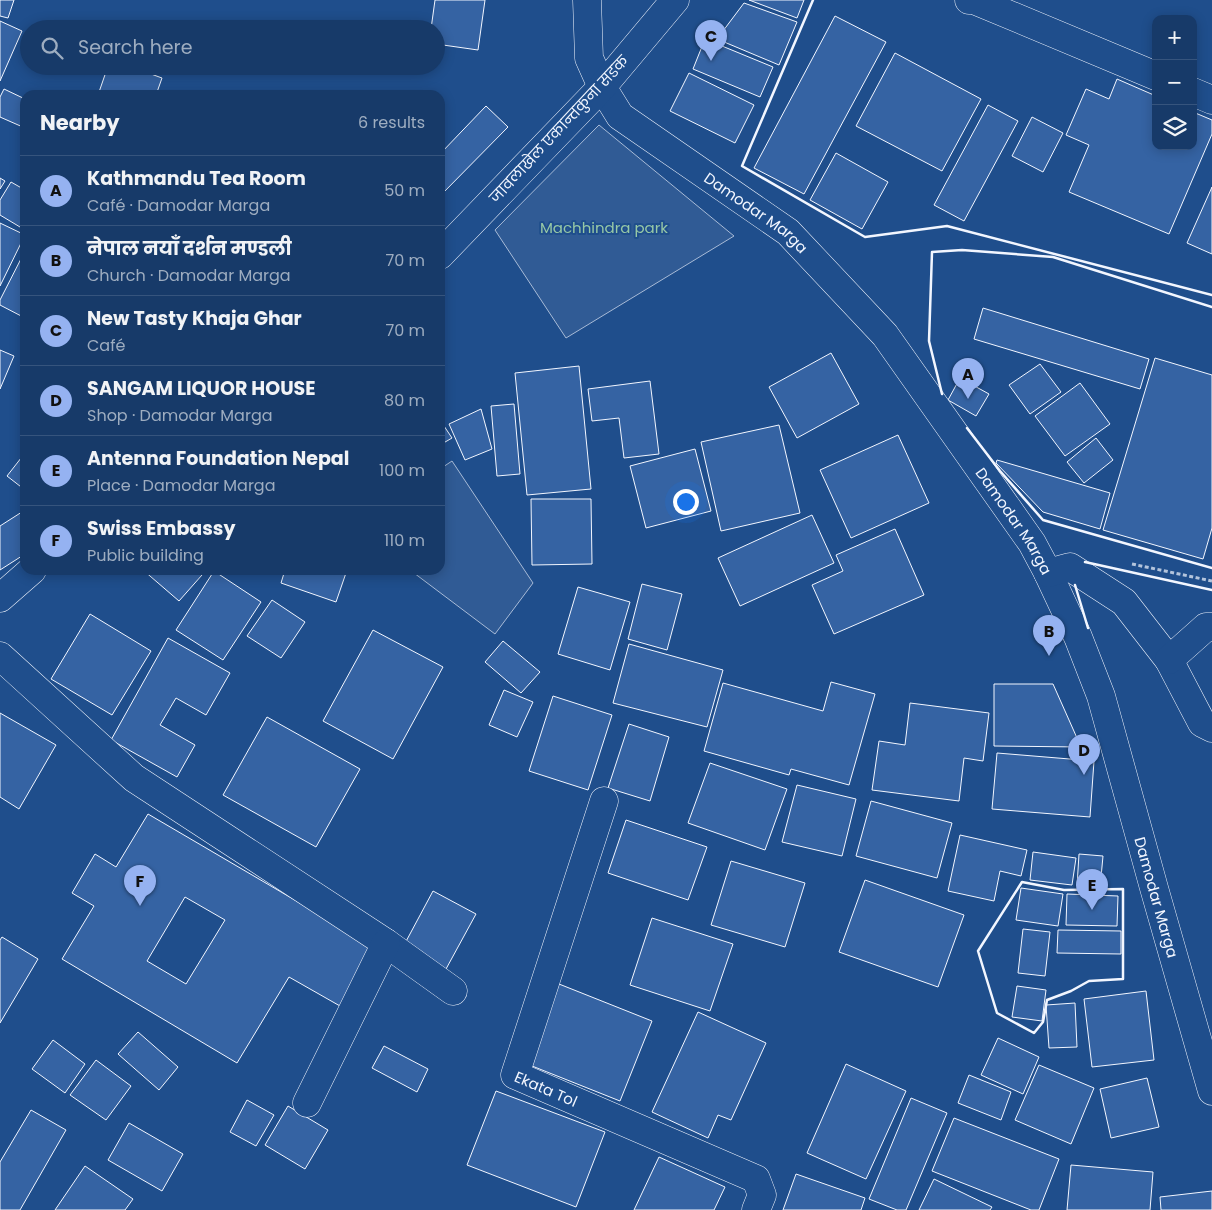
<!DOCTYPE html>
<html lang="en">
<head>
<meta charset="utf-8">
<style>
	:root { --surface:#173a69; --page:#244571; --text:#f1f3f6; --muted:#9eadc0; --line:#36547d; --accent:#95b2f1 }
	body { margin:0; font-family:Poppins,"Noto Sans Devanagari",sans-serif; background:var(--page); color:var(--text) }
	.controls { position:absolute; right:15px; top:15px; display:grid; overflow:hidden; border-radius:10px; box-shadow:0 2px 12px #0003 }
	.controls button { width:45px; height:45px; display:grid; place-items:center; padding:0; border:0; border-bottom:1px solid var(--line); background:var(--surface); color:var(--text); font:25px sans-serif }
	.you { position:absolute; left:685px; top:501px; width:18px; height:18px; margin:-12px; border:4px solid #fff; border-radius:50%; background:#1a73e8; box-shadow:0 0 0 8px #1a73e833 }
	.badge { display:grid; place-items:center; width:32px; height:32px; border-radius:50%; background:var(--accent); color:#111; font-size:16px; font-weight:700 }
	.pin { position:absolute; translate:-50% -41px; filter:drop-shadow(0 1px 2px #0008) }
	.pin::after { content:''; position:absolute; top:26px; width:18px; height:15px; background:inherit; clip-path:polygon(0 0,100% 0,50% 100%) }
	.list { margin:0; padding:0; list-style:none }
	h2 { display:flex; justify-content:space-between; align-items:center; height:65px; margin:0; padding:0 20px; font-size:21px }
	h2 small { font-size:16px; font-weight:400; color:var(--muted) }
	.list li { display:grid; grid-template-columns:32px 1fr auto; gap:15px; align-items:center; box-sizing:border-box; height:70px; padding:0 20px; border-top:1px solid var(--line) }
	.list b { display:block; font-size:19px; white-space:nowrap }
	.list p { margin:0; font-size:16px; white-space:nowrap; color:var(--muted) }
	.list em { font-size:16px; font-style:normal; color:var(--muted) }
	.icon { flex:none; width:28px; height:28px; fill:none; stroke:currentColor; stroke-width:2; stroke-linecap:round; stroke-linejoin:round }
	.map { position:relative; flex:none; width:1212px; height:1210px; overflow:hidden }
	.search { position:absolute; background:var(--surface); box-shadow:0 2px 12px #0003; left:20px; top:20px; width:425px; height:55px; display:flex; align-items:center; gap:12px; box-sizing:border-box; padding:0 18px; border-radius:28px; color:var(--muted); font-size:19px }
	.panel { position:absolute; background:var(--surface); box-shadow:0 2px 12px #0003; left:20px; top:90px; width:425px; height:485px; border-radius:15px }
	.map>svg:first-child { display:block }
	.built { fill:#305b95; stroke:#a8bbd7 }
	.building { fill:#3563a3; stroke:#f2f6ff; fill-rule:evenodd }
	.lines { fill:none; stroke-linecap:round; stroke-linejoin:round }
	.minor-casing { stroke:#f2f6ff; stroke-width:29 }
	.major-casing { stroke:#f2f6ff; stroke-width:29 }
	.path { stroke:#b3c4dc; stroke-width:3; stroke-dasharray:4 2.5; stroke-linecap:butt }
	.minor { stroke:#1f4e8c; stroke-width:28 }
	.major { stroke:#1f4e8c; stroke-width:28 }
	.wall { stroke:#f2f6ff; stroke-width:2.5 }
	.labels { text-anchor:middle; dominant-baseline:central; stroke-width:4; stroke-linejoin:round; paint-order:stroke }
	.street-label { font-size:15px; fill:#f2f6ff; stroke:#1f4e8c }
	.park-label { font-size:15px; fill:#97c8a6; stroke:#1f4e8c }
</style>
</head>
<body>
<div class="map">
<svg width="1212" height="1210" viewBox="0 0 1212 1210">
	<rect width="100%" height="100%" fill="#1f4e8c"/>
	<path class="built" d="M599,125L734,236L566,338L495,230Z
		M452,461L533,583L495,634L410,570H440V469Z"/>
	<path class="building" d="M0,0H14L8,18L0,16Z
		M435,0H485L478,50L436,44V29H431Z
		M749,0H804L797,18Z
		M744,3L797,22L779,65L717,39Z
		M835,16L886,42L804,194L754,168Z
		M0,21L22,31L0,81Z
		M705,39L773,67L760,97L693,69Z
		M895,53L981,99L942,171L856,126Z
		M108,66H129L162,78L156,95H98Z
		M689,73L754,105L735,143L670,111Z
		M1117,79L1156,96V146H1193V112L1212,120V134L1169,234L1069,192L1089,145L1066,135L1086,89L1109,99Z
		M4,89L25,99V128L0,117V97Z
		M988,105L1018,121L964,221L934,205Z
		M486,106L508,127L440,196V154Z
		M1032,117L1063,133L1043,172L1012,156Z
		M836,153L888,182L862,229L810,200Z
		M0,178L5,181L0,189Z
		M11,182L25,190V230L0,215V200Z
		M1212,187V254L1187,243Z
		M0,223L25,235L0,286Z
		M25,251V318L0,305V300Z
		M983,308L1149,359L1140,389L974,339Z
		M0,350L14,356L0,389Z
		M831,353L859,404L797,438L769,387Z
		M1155,358L1212,375V528L1203,559L1103,530Z
		M1040,364L1061,392L1030,414L1009,385Z
		M579,366L591,489L527,495L515,373Z
		M960,378L989,394L976,416L948,400Z
		M650,381L659,454L624,458L619,418L592,421L588,389Z
		M1080,383L1110,424L1065,456L1035,416Z
		M514,404L520,474L497,476L491,406Z
		M481,409L492,449L465,460L449,424Z
		M440,420L452,438L440,445Z
		M779,425L800,513L721,531L701,442Z
		M898,435L929,503L851,538L820,470Z
		M1096,438L1113,460L1084,483L1067,462Z
		M695,449L711,511L646,528L630,466Z
		M25,453V490L7,476Z
		M997,460L1110,493L1100,529L1043,512L996,463Z
		M531,499H591L592,564L532,565Z
		M25,510V554L0,570V526Z
		M812,515L834,563L740,606L718,558Z
		M895,529L924,595L834,634L812,585L843,571L836,555Z
		M143,570H196L202,575L179,601Z
		M285,570H347L336,602L281,583Z
		M214,571L261,602L223,660L176,630Z
		M642,584L682,594L667,650L628,639Z
		M578,587L630,602L610,670L558,654Z
		M272,600L305,622L281,658L247,636Z
		M90,614L151,651L112,715L51,679Z
		M373,630L443,667L393,759L323,721Z
		M168,638L230,673L206,715L176,698L160,725L195,745L177,777L111,740Z
		M503,641L540,672L521,693L485,662Z
		M629,644L723,670L707,727L613,703Z
		M831,682L875,694L849,785L791,769L789,775L704,751L723,683L823,711Z
		M994,684H1053L1081,747L994,746Z
		M504,690L533,702L517,737L489,725Z
		M553,696L612,715L588,790L529,771Z
		M910,703L989,713L983,761L964,758L959,801L872,790L879,741L905,745Z
		M0,713L56,745L19,809L0,797Z
		M267,717L360,769L316,847L223,795Z
		M629,724L669,737L650,801L608,788Z
		M997,753L1094,761L1090,817L992,809Z
		M710,763L787,789L765,850L688,823Z
		M797,785L856,799L842,856L782,842Z
		M871,801L952,823L937,878L856,856Z
		M148,814L375,947L340,1006L289,977L237,1063L62,959L94,906L72,893L95,854L116,867ZM185,897L225,920L186,984L147,961Z
		M626,820L707,847L688,900L608,873Z
		M960,835L1027,850L1021,876L1000,871L994,901L948,891Z
		M1033,852L1076,858L1072,885L1030,880Z
		M1079,854L1103,856L1100,888L1077,886Z
		M731,861L805,883L785,947L711,925Z
		M865,880L964,915L938,987L839,952Z
		M1021,888L1063,894L1058,926L1016,920Z
		M433,891L476,914L446,969L403,947Z
		M1067,894L1118,896L1117,926L1066,925Z
		M652,918L733,944L710,1011L630,985Z
		M1023,929L1050,932L1045,976L1018,973Z
		M1058,930L1121,931V954L1057,953Z
		M2,937L38,959L0,1023V940Z
		M559,984L652,1021L620,1101L527,1064Z
		M1017,986L1046,990L1042,1021L1012,1017Z
		M1146,991L1154,1060L1092,1067L1084,999Z
		M1075,1003L1077,1047L1049,1048L1046,1005Z
		M698,1012L766,1043L731,1120L718,1115L708,1138L652,1112Z
		M138,1032L178,1067L159,1090L118,1054Z
		M998,1038L1039,1057L1023,1094L981,1075Z
		M53,1040L85,1064L65,1093L32,1069Z
		M384,1046L428,1069L417,1092L372,1068Z
		M96,1060L131,1086L106,1120L70,1095Z
		M846,1064L906,1091L866,1179L807,1153Z
		M1039,1065L1094,1088L1071,1144L1015,1120Z
		M969,1075L1011,1092L1001,1120L958,1103Z
		M1147,1078L1159,1127L1111,1138L1100,1089Z
		M496,1091L605,1132L576,1207L467,1165Z
		M911,1098L947,1113L906,1210H897L869,1199Z
		M247,1100L274,1115L256,1146L230,1132Z
		M288,1106L328,1130L305,1169L265,1145Z
		M31,1110L66,1130L20,1210H0V1162Z
		M954,1118L1059,1159L1039,1210H1031L932,1171Z
		M129,1123L183,1154L162,1191L108,1160Z
		M659,1157L725,1187L714,1210H634Z
		M1071,1165L1153,1172L1150,1210H1067Z
		M85,1166L133,1199L125,1210H55Z
		M796,1174L865,1198L861,1210H783Z
		M934,1179L992,1207L990,1210H919Z
		M1212,1191V1210H1161L1160,1197Z"/>
	<g class="lines">
		<g class="minor-casing">
			<g id="minor">
				<path id="s1" d="M587,0L589,58L602,87L620,116L788,232L885,335L1032,543L1048,573L1078,637L1101,696L1154,888L1212,1091"/>
				<path d="M969,0H974L1156,76"/>
				<path d="M1193,92L1212,100"/>
				<path d="M1048,573L1070,567L1124,602L1169,660L1202,723L1212,728"/>
				<path d="M0,656L134,778L386,943L453,991"/>
				<path d="M1169,660L1206,627H1212"/>
				<path id="s2" d="M604,801L515,1075L756,1179L762,1195L756,1210"/>
				<path d="M307,1103L386,943"/>
			</g>
		</g>
		<g class="major-casing">
			<path id="major" d="M440,255L602,87L675,0
				M0,598L32,570"/>
		</g>
		<path class="path" d="M1132,564L1212,581"/>
		<use href="#minor" class="minor"/>
		<use href="#major" class="major"/>
		<path class="wall" d="M813,0L742,166L865,237L947,226L1212,295
			M942,394L929,341L932,252L962,250L1053,257L1212,307
			M967,428L1000,471L1043,520L1212,568
			M1085,562L1212,590
			M1075,585L1088,628
			M1022,882L1064,890L1123,889V979L1089,981L1071,991L1047,1000L1043,1022L1034,1033L997,1013L978,951Z"/>
	</g>
	<g class="labels">
		<g class="street-label">
			<text transform="translate(559 129) rotate(-47)">जावलाखेल एकान्तकुना सडक</text>
			<text stroke="none"><textPath href="#s1" startOffset="291">Damodar Marga</textPath></text>
			<text stroke="none"><textPath href="#s1" startOffset="696">Damodar Marga</textPath></text>
			<text stroke="none"><textPath href="#s1" startOffset="1101">Damodar Marga</textPath></text>
			<text stroke="none"><textPath href="#s2" startOffset="322">Ekata Tol</textPath></text>
		</g>
		<g class="park-label">
			<text x="604" y="227">Machhindra park</text>
		</g>
	</g>
</svg>
<div class="controls">
<button>+</button>
<button>−</button>
<button><svg class="icon" aria-label="layers" viewBox="0 0 24 24"><path d="M12 4l9 5-9 5-9-5zM3 14l9 5 9-5"/></svg></button>
</div>
<div class="you"></div>
<div class="pin badge" style="left:968px;top:399px">A</div>
<div class="pin badge" style="left:1049px;top:656px">B</div>
<div class="pin badge" style="left:711px;top:61px">C</div>
<div class="pin badge" style="left:1084px;top:775px">D</div>
<div class="pin badge" style="left:1092px;top:910px">E</div>
<div class="pin badge" style="left:140px;top:906px">F</div>
<div class="search"><svg class="icon" aria-label="search" viewBox="0 0 24 24"><circle cx="10" cy="10" r="6"/><path d="M15 15l6 6"/></svg>Search here</div>
<section class="panel">
<h2>Nearby<small>6 results</small></h2>
<ul class="list">
<li><span class="badge">A</span><div><b>Kathmandu Tea Room</b><p>Café · Damodar Marga</p></div><em>50 m</em></li>
<li><span class="badge">B</span><div><b>नेपाल नयाँ दर्शन मण्डली</b><p>Church · Damodar Marga</p></div><em>70 m</em></li>
<li><span class="badge">C</span><div><b>New Tasty Khaja Ghar</b><p>Café</p></div><em>70 m</em></li>
<li><span class="badge">D</span><div><b>SANGAM LIQUOR HOUSE</b><p>Shop · Damodar Marga</p></div><em>80 m</em></li>
<li><span class="badge">E</span><div><b>Antenna Foundation Nepal</b><p>Place · Damodar Marga</p></div><em>100 m</em></li>
<li><span class="badge">F</span><div><b>Swiss Embassy</b><p>Public building</p></div><em>110 m</em></li>
</ul>
</section>
</div>
</body>
</html>
